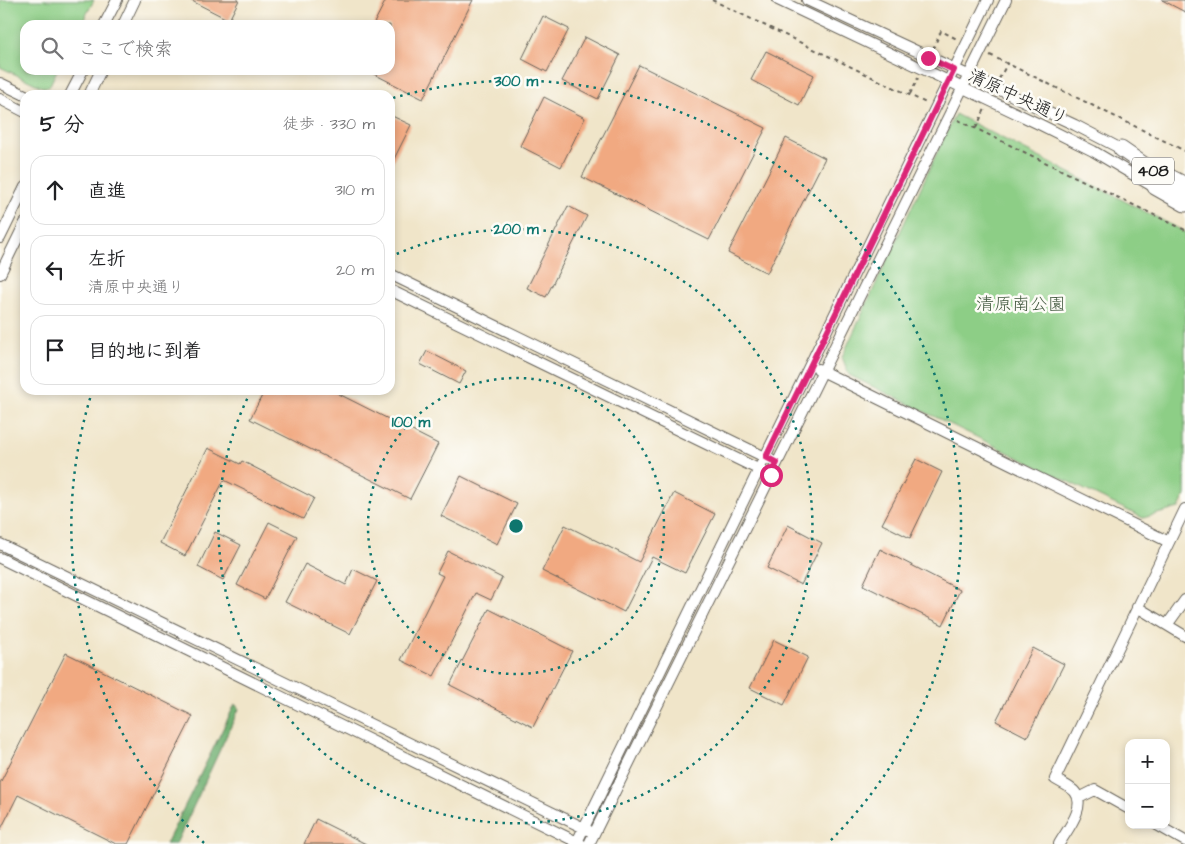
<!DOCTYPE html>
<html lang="ja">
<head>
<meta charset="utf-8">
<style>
	:root { --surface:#fff; --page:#f2f2f2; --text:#202124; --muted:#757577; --line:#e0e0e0 }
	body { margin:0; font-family:"Architects Daughter","Klee One",sans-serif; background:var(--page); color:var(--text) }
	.controls { position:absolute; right:15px; bottom:15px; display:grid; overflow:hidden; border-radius:10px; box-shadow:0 2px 8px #0003 }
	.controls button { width:45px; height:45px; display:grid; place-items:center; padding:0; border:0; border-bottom:1px solid var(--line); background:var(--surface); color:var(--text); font:25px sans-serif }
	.stop { position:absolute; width:15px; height:15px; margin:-11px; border:4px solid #db2777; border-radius:50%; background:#fff }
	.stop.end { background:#db2777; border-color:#fff; box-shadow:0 1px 5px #0008 }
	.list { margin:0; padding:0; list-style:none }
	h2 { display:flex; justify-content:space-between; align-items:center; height:65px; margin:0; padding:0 20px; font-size:21px }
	h2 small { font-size:16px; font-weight:400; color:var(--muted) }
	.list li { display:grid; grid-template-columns:32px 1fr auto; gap:15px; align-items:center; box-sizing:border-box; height:70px; margin:0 10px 10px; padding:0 10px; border:1px solid var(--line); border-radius:15px }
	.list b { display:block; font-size:19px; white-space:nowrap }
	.list p { margin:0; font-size:16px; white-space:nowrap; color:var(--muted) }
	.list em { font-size:16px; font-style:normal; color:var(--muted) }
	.icon { flex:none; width:28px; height:28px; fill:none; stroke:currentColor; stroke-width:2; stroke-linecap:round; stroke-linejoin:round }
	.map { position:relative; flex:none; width:1185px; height:844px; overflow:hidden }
	.search { position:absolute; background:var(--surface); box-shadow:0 2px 8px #0003; left:20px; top:20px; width:375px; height:55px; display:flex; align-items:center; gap:12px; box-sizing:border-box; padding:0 18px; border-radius:15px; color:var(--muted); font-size:19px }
	.panel { position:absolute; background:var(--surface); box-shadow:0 2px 8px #0003; left:20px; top:90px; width:375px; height:305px; border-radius:15px }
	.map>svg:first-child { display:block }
	.green { fill:#8dce86; stroke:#547551 }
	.forest { fill:#72b173; stroke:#476648 }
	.building { fill:#f1a981 }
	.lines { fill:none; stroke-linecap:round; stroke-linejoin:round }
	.minor-casing { stroke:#666259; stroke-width:12 }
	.highway-casing { stroke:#666259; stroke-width:17 }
	.path { stroke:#666259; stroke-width:2; stroke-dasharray:4 4; stroke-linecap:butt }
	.minor { stroke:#fff; stroke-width:10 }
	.highway { stroke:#fff; stroke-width:15 }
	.route { stroke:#db2777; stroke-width:6 }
	.ring { fill:none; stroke:#0f766e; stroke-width:2.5; stroke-dasharray:2.5 5 }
	.labels { text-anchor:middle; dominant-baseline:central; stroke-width:5; stroke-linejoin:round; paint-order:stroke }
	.shield { fill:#fdfcf7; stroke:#605f5e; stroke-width:1 }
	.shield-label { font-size:16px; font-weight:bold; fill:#1c1c1c }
	.street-label { font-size:18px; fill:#1c1c1c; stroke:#fdfcf7 }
	.park-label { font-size:18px; fill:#445a41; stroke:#fdfcf7 }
	.centre { fill:#0f766e; stroke:#fdfcf7; stroke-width:2.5 }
	.ring-label { font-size:15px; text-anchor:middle; font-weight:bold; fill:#0f766e; stroke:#fdfcf7; stroke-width:5; stroke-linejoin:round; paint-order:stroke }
</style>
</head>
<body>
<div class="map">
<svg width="1185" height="844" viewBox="0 0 1185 844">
	<rect width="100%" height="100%" fill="#fdfcf7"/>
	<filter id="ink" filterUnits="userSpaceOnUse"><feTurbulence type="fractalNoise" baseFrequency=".02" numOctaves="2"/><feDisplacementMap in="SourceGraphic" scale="10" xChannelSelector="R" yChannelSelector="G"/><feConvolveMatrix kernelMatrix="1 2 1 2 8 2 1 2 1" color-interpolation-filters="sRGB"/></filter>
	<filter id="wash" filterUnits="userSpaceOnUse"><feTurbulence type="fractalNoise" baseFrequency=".0096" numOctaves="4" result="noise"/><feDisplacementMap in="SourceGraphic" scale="20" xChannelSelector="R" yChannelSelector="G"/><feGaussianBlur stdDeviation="1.12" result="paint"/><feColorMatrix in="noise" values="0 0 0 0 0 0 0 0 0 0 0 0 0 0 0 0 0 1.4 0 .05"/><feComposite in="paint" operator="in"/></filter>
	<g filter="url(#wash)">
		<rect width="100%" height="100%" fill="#f0e5c9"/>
		<path class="green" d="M0,0H94L81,25H25V70H57L49,87H42L0,67Z
			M955,114L1185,232V495L1179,508L1143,518L849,375L842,357Z"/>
		<path class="forest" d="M235,704L239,709L176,844H166Z"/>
		<g id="blocks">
			<path class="building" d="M190,0H239L229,20Z
				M386,0H473L423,99L366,70H390V25H373Z
				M1162,0H1185V12Z
				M543,16L569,29L547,72L522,59Z
				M585,37L620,55L598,99L562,81Z
				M766,51L814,75L799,105L751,80Z
				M639,65L766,128L709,240L582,177Z
				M544,97L585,118L561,167L520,146Z
				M390,115L411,125L390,167Z
				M786,138L825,158L767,273L728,253Z
				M568,206L587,216L546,297L527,288Z
				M427,351L466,371L459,384L420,364Z
				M265,390H331L438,444L410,499L250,419Z
				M208,448L240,464L242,461L314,498L303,519L224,480L185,556L160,543Z
				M916,459L942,472L910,538L882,524Z
				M461,476L517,504L497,544L441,516Z
				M674,493L715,514L685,573L652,557L624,612L542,571L565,525L639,562Z
				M269,522L297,536L265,599L237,585Z
				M788,525L822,543L801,585L767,568Z
				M215,532L241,545L223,580L198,567Z
				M880,549L960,590L943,625L863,585Z
				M448,551L502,578L491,600L476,593L434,676L401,660L443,576L437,573Z
				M305,564L346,585L353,569L377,581L350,634L285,602Z
				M489,609L572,651L533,727L450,685Z
				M774,640L808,657L784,705L750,688Z
				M1033,648L1064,664L1027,737L996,721Z
				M66,653L193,716L128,844H116L18,795L0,831V783Z
				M316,819L366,844H304Z"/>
		</g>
	</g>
	<g filter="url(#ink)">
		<use href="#blocks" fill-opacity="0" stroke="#666259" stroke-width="1"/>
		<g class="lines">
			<g class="minor-casing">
				<path id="minor" d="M778,0L1041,125L1093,151L1159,190
					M807,0L1075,125L1127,152
					M104,25L117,0
					M123,25L135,0
					M0,83L25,95
					M70,95L83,70
					M89,95L101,70
					M0,99L25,112
					M1162,170L1185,182
					M0,238L25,187
					M0,274L25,223
					M390,274L771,460
					M390,290L764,472
					M818,369L1169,542
					M0,544L588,830
					M0,558L581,844
					M1137,607L1185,636
					M1167,625L1185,600
					M1079,798L1095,790L1129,809
					M1157,825L1185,841
					M576,844L988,0
					M589,844L1006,0
					M1059,844C1066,831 1087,807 1075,792C1071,787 1061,783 1055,779L1185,509"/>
			</g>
			<g class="highway-casing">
				<path id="highway" d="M1121,149L1185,193
					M1155,187L1185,204"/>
			</g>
			<path class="path" d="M712,0L926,103
				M933,49L941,31L957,39
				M990,55L1185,151
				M999,79L1007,64
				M910,94L918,78
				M958,120L1185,230
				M976,128L985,109"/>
			<use href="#minor" class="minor"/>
			<use href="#highway" class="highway"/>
		</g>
	</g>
	<g class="lines" filter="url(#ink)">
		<path class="route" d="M771,475L777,463L766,457L954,70L928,58"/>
	</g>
	<g class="ring">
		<circle cx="516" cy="526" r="148"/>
		<path d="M390 257A297 297 0 1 1 251 391"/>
		<path d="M204 843A445 445 0 0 1 92 392M393 98A445 445 0 0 1 828 843"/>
	</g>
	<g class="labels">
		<rect class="shield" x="1132" y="157.5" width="42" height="27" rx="4"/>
		<g class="shield-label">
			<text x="1153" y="171">408</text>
		</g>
		<g class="street-label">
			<text transform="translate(1018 97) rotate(25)">清原中央通り</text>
		</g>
		<g class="park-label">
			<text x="1021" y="304">清原南公園</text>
		</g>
	</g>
	<circle cx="516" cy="526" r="8" class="centre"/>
	<g class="ring-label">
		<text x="516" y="86">300 m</text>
		<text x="516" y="234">200 m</text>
		<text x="411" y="427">100 m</text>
	</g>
</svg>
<div class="controls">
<button>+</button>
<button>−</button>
</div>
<div class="stop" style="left:771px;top:475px"></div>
<div class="stop end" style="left:928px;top:58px"></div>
<div class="search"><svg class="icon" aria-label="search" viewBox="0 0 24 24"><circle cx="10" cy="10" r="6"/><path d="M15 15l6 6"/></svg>ここで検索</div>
<section class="panel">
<h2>5 分<small>徒歩 · 330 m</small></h2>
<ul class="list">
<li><svg class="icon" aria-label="ahead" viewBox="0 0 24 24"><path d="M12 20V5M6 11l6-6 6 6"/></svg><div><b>直進</b></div><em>310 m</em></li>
<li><svg class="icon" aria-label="left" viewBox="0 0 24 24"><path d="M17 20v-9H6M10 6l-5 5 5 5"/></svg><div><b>左折</b><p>清原中央通り</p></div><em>20 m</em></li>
<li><svg class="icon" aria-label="arrive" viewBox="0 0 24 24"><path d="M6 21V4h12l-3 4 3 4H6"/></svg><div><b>目的地に到着</b></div></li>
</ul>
</section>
</div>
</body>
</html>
